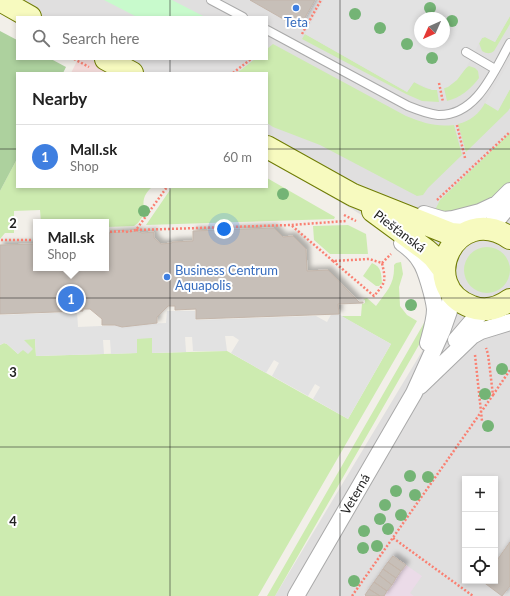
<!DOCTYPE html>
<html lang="en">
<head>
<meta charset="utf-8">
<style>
	:root { --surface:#fff; --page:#f6f6f6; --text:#222; --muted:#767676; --line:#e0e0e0; --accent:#0f766e }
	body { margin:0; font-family:Lato,sans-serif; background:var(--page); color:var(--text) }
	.controls { position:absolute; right:12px; bottom:12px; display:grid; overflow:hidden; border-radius:0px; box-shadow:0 2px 6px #0003 }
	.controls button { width:36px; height:36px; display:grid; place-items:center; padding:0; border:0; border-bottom:1px solid var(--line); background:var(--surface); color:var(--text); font:20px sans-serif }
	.compass { position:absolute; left:414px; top:12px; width:36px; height:36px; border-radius:50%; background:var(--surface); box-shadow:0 2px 6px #0003; rotate:225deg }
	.you { position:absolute; left:224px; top:229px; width:14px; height:14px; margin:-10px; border:3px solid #fff; border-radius:50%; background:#1a73e8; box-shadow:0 0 0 6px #1a73e833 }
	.badge { display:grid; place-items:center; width:26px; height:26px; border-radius:50%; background:var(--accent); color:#fff; font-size:13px; font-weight:700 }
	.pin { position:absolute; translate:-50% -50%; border:2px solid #fff; box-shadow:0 1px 4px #0006 }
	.popup { position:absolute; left:33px; top:219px; width:76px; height:52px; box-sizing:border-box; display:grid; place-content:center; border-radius:0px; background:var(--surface); filter:drop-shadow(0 1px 3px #0005); font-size:13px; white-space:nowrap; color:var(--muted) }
	.popup b { font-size:15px; color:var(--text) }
	.popup::after { content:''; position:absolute; left:50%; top:100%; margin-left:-8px; border:8px solid transparent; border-top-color:var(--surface) }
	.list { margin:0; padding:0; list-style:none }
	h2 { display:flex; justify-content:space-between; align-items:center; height:52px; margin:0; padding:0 16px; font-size:17px }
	h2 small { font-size:13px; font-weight:400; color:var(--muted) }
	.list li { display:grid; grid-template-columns:26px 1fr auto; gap:12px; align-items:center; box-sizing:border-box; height:64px; padding:0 16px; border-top:1px solid var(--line) }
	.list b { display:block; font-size:15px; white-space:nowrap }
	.list p { margin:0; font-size:13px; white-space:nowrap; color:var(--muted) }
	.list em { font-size:13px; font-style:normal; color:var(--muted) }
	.icon { flex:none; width:22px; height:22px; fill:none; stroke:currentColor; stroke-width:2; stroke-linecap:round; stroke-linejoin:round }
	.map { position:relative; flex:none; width:510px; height:596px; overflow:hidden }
	.search { position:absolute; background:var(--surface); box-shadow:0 2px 6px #0003; left:16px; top:16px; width:252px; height:44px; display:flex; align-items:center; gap:10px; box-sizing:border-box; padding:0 14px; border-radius:0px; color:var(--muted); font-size:15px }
	.panel { position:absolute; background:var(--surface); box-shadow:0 2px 6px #0003; left:16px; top:72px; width:252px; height:116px; border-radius:0px }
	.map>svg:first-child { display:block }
	.residential { fill:#e0dfdf; fill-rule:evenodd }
	.commercial { fill:#f2dad9 }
	.industrial { fill:#ebdbe8 }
	.grass { fill:#cdebb0 }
	.forest { fill:#add19e }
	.park { fill:#c8facc }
	.parking { fill:#e2e2e2; fill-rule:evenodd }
	.building { fill:#c7bfb8; stroke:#c4b6ab; filter:url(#shadow) }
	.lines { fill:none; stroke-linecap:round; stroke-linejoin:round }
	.lane-casing { stroke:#a9a9a9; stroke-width:10 }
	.street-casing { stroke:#a9a9a9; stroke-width:18 }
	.secondary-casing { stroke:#707d05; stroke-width:24 }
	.path { stroke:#fa8072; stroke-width:2.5; stroke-dasharray:2 2; stroke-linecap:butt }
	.lane { stroke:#fff; stroke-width:8 }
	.street { stroke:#fff; stroke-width:16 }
	.secondary { stroke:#f7fabf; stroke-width:22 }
	.tree { fill:#74b475 }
	.grid { fill:none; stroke:#222; stroke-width:1; stroke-opacity:0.55 }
	.shop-dot { fill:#3f7fe0; stroke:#fff; stroke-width:1.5 }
	.labels { text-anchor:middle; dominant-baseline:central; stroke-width:4; stroke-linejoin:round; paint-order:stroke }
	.shop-label { font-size:13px; fill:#366cbe; stroke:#fff }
	.street-label { font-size:13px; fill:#222; stroke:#fff }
	.grid-label { font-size:13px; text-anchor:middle; font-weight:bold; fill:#222; stroke:#fff; stroke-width:4; stroke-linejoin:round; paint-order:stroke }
</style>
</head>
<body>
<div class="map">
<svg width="510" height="596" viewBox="0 0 510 596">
	<defs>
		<filter id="shadow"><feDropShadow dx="3.5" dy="-3.5" stdDeviation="2" flood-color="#0004"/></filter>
	</defs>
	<rect width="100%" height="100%" fill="#f2efe9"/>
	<path class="residential" d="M0,0H510V596H275L433,333L413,247L347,206L267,160V73H115L90,59H267V17H17ZM420,18H444V42H420ZM465,479H495V581H465Z"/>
	<path class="commercial" d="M78,59H90L115,73H71Z"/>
	<path class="industrial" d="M393,556L422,576L410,593L414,596H364Z"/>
	<path class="grass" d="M510,16V24L494,51C490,54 487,54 482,51L479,43L482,38L485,37L495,42Z
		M305,34L407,92L414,82C421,86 428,90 437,90L439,102L422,101L406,94L302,39Z
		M273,44L406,116C424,123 435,127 454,125L462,155L428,188L423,195L417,196L320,145L273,127L267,123V73H237L255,59H267V49Z
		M469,66L475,68L478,71L479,78C471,89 460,98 447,101L444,88C455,84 459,72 469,66Z
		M510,89V108L508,111L466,152L458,124C470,121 479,114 485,103L498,110Z
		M510,133V182L494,201L456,212H442L435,210L440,200Z
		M17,159V187H152C143,195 142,202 145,213L138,223L134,226L106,227V222H41L40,210L14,211V233H5L0,239V191Z
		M267,178L335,217L334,219L146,225L172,187H267Z
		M348,225L366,234L368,254H330L314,240L313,226Z
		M464 270a23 23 0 1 1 46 0a23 23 0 1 1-46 0Z
		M401,262L403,274L399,287L400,306L407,315L417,321L258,596H0V345L4,343L7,344L18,354L23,339H35L36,356L137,353V338H152V353L227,351L348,419L391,344L341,316H361L362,304L365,303V300L363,299L367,298L376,306C387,291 395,284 394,265L396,263Z
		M372,263C382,267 381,274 382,283L379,286H376L363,276Z
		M424,323L429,326L420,343L275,596H267Z"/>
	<path class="forest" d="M0,31L17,40V59H51L66,67L63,73H17V159L0,191Z"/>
	<path class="park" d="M104,0H172L205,17H137Z"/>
	<path class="parking" d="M324,0H510V16L495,42L485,37L482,38L466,68L457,80L448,87L439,90H432L414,82L407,92L305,34ZM420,18H444V42H420Z
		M510,60V89L498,111L485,103Z
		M167,311H195L196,320L316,316L327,322L333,311L391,344L348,419L313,399L320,387L315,384L308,396L272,376L279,363L274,360L266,373L231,353L239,340L233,336H225L227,351H193L192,337H185L186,352L152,353V338L137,339V353L111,354L110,340H103L104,354L36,356L35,339L24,340L33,349L28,354L23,350L18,354L7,344L4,343L0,345V315L77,312L78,327L166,323Z"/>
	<path class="building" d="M250,0H315L299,28Z
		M274,228L283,237L293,236L306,249L307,271L328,270L359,302H363V303L338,304L339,314L196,319V309L175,310V306H168L157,317V323L122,327L115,325H102V319L90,309H83V311L0,314V245L36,244V268H106V233L136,231L142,233L154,232V238L161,244L172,243V242L193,241V231Z
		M510,542V586L502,596L482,581H495V563Z
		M393,556L406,565L401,571L388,562Z
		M388,562L401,571L396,578L383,569Z
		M383,569L396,578L392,585L379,575Z
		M379,575L392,585L387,591L374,582Z
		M374,582L387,591L384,596H380L369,589Z
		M369,589L380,596H366L365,595Z"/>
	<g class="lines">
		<g class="lane-casing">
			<path id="lane" d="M211,0L243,17
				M267,30L408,106C418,110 428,114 438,115C477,116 494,71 510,43
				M466,52L495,69"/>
		</g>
		<g class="street-casing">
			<path id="street" d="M424,214L444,220L453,219L480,212L497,204L510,191
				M486,229L498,219L510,204
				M402,243C409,248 416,254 420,261C426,269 434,299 435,309C435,320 431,332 428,343
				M456,340L474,319L486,309
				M420,386L472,336L481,331L510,322
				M296,596L414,393L442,331L449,311L451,292"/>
		</g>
		<g class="secondary-casing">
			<path id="secondary" d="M0,0L30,17
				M106,59L132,73
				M267,147L353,195L451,234L463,235
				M373,211L426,250L434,257L444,270
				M510,238C455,201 415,287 472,307C485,312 499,308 510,300"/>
		</g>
		<path class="path" d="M302,34L321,0
			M74,59L89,67
			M233,73L251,59
			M439,83L443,102
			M457,125L465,158
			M437,200L510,132
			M344,215L356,221
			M136,230L291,225
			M106,232L126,231
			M126,232L136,230L167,187
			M1,240H36
			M333,261L374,296C386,282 386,281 382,263L369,259L333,261L291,225L346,221
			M382,263L391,254
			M475,355L482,421
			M493,395L510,370
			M393,538L473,596
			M352,596L493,395L488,354L486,348"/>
		<use href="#lane" class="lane"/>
		<use href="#street" class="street"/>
		<use href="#secondary" class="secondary"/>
	</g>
	<g class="tree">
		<circle cx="430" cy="8" r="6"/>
		<circle cx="355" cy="14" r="6"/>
		<circle cx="452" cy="21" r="6"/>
		<circle cx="380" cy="28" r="6"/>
		<circle cx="407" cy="44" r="6"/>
		<circle cx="432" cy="58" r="6"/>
		<circle cx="283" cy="194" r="6"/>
		<circle cx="144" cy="211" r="6"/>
		<circle cx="411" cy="305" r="6"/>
		<circle cx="502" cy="369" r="6"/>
		<circle cx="485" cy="394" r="6"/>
		<circle cx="488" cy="426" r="6"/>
		<circle cx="410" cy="476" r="6"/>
		<circle cx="428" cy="477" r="6"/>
		<circle cx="396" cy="491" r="6"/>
		<circle cx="415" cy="495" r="6"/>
		<circle cx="385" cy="505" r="6"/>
		<circle cx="401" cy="515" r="6"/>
		<circle cx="380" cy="519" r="6"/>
		<circle cx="388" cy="529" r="6"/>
		<circle cx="364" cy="531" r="6"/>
		<circle cx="377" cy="546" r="6"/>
		<circle cx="363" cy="548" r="6"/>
		<circle cx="354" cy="581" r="6"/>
	</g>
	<path class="grid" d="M170,0V17M340,0V596M170,59V73M0,149H17M267,149H510M170,187V596M0,298H510M0,447H510"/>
	<g class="shop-dot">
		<circle cx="296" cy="8" r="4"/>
		<circle cx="167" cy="277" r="4"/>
	</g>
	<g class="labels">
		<g class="shop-label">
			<text x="296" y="22">Teta</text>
			<text x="175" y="270" text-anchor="start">Business Centrum<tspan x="175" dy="15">Aquapolis</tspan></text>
		</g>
		<g class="street-label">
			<text transform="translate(400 231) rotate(37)">Piešťanská</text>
			<text transform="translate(355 494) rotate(-60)">Veterná</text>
		</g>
	</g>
	<g class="grid-label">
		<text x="13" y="228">2</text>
		<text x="13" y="377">3</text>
		<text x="13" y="526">4</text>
	</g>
</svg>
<div class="controls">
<button>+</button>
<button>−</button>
<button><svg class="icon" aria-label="locate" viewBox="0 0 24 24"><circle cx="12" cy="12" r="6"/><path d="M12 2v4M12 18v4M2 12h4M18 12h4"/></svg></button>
</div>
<svg class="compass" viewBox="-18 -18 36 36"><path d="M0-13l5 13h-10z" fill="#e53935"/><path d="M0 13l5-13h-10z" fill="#767676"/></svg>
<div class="you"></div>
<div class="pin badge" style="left:71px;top:299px;background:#3f7fe0">1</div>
<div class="popup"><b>Mall.sk</b>Shop</div>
<div class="search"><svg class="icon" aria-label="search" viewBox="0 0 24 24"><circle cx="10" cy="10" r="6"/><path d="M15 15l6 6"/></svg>Search here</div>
<section class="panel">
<h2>Nearby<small></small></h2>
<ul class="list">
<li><span class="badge" style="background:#3f7fe0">1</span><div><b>Mall.sk</b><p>Shop</p></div><em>60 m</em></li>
</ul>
</section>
</div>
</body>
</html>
